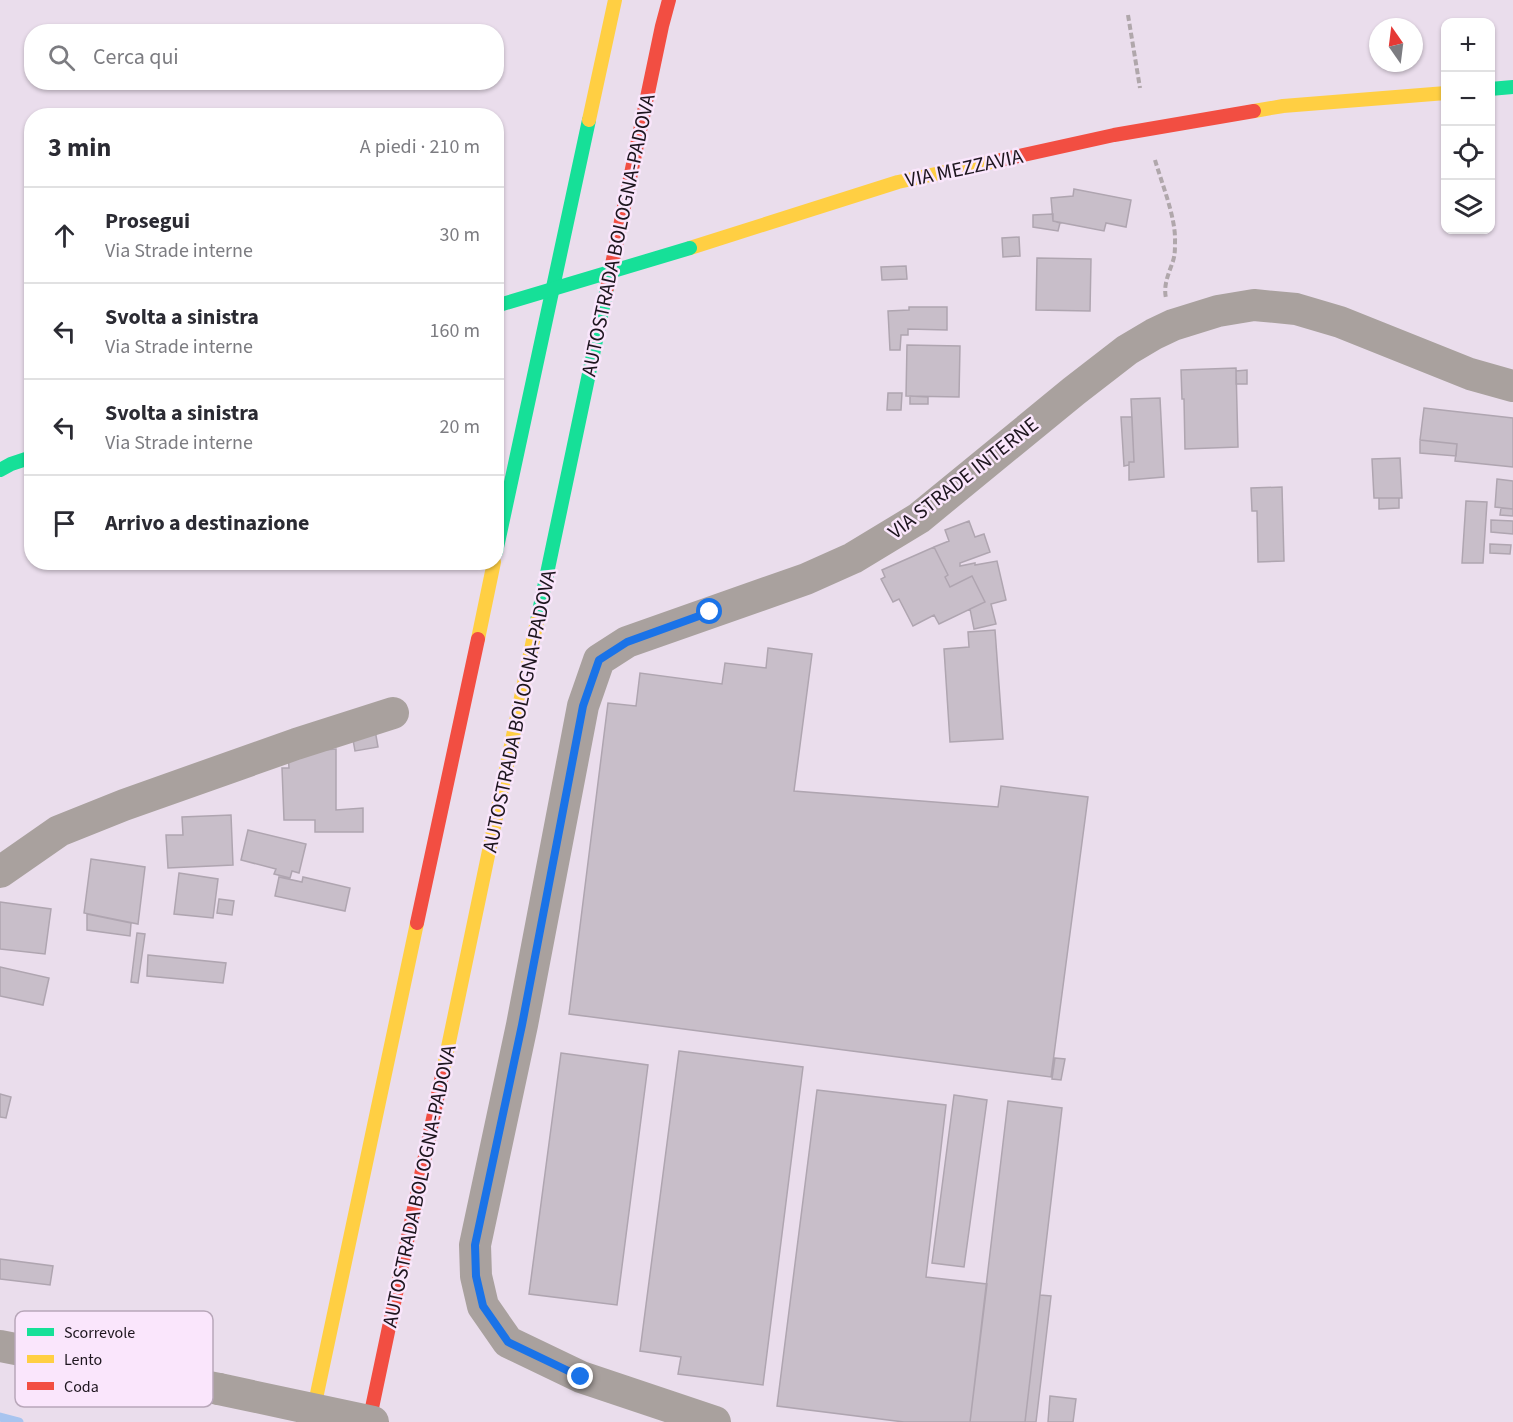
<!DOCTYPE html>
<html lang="it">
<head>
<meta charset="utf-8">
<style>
	:root { --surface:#fff; --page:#f2f2f3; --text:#2b2b33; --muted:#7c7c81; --line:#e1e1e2 }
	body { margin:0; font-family:"Source Sans 3",sans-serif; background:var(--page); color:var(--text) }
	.controls { position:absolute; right:18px; top:18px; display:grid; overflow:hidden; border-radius:12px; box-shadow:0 2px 4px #0004 }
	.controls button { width:54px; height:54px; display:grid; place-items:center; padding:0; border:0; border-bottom:2px solid var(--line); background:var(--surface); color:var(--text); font:30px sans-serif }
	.compass { position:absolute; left:1369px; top:18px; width:54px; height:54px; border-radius:50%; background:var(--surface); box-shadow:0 2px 4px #0004; rotate:346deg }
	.stop { position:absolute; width:18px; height:18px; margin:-14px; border:4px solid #1a73e8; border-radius:50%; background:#fff }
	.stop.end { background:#1a73e8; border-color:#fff; box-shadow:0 2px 6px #0008 }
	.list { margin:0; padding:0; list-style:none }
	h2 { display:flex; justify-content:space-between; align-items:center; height:78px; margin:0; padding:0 24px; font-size:26px }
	h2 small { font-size:20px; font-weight:400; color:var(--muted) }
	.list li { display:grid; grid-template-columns:39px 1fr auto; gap:18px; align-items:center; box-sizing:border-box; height:96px; padding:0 24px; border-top:2px solid var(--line) }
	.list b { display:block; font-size:22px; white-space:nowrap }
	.list p { margin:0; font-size:20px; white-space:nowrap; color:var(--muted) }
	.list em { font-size:20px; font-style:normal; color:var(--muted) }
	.icon { flex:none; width:33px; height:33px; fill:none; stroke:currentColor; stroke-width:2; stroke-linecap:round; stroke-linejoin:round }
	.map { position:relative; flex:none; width:1513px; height:1422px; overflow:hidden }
	.search { position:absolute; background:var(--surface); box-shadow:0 2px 4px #0004; left:24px; top:24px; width:480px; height:66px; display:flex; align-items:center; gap:15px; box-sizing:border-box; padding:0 21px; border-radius:24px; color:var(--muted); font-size:22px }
	.panel { position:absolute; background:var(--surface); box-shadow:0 2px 4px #0004; left:24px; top:108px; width:480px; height:462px; border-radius:24px }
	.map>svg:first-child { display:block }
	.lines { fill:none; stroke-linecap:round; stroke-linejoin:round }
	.stream { stroke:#a8c4ef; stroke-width:9 }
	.building { fill:#c8bec9; stroke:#afa5b0; stroke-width:1.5 }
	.path { stroke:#b0a7ab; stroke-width:4; stroke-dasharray:6 3; stroke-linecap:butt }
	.street { stroke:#a9a19e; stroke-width:32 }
	.fast { stroke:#16e098; stroke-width:14 }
	.slow { stroke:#ffcf43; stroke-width:14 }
	.jam { stroke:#f24e42; stroke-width:14 }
	.street-bridge { stroke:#a9a19e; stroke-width:32 }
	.fast-bridge { stroke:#16e098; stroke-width:14 }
	.route { stroke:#1a73e8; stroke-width:8 }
	.labels { text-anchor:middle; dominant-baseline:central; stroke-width:5; stroke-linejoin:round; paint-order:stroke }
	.street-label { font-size:21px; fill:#1d151e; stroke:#fae6fc }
	.key { fill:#fae6fc; stroke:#b8a7b9; stroke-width:1.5 }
	.key-label { font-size:16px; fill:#1d151e }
</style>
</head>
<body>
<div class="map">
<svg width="1513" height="1422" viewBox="0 0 1513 1422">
	<rect width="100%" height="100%" fill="#eaddec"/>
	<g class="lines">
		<path class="stream" d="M0,1417L19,1422"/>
	</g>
	<path class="building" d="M1074,189L1131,200L1126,227L1106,223L1104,231L1053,221L1051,198L1073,196Z
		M1053,214V221L1060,223L1058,231L1033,227V215Z
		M1019,237L1020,256L1003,257L1002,238Z
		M1037,258L1091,259L1090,311L1036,310Z
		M906,266L907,279L882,280L881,267Z
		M909,307H947V330L908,329V335H901L900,350H890L888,311L909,310Z
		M907,345L960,346L959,397L906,396Z
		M1236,368L1238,447L1185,449L1184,399H1182L1181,370Z
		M1247,370V384H1236V371Z
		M888,393H902L901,410H887Z
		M910,396L928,397V404H910Z
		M1160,398L1164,477L1129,480V462H1134L1131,399Z
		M1424,408L1513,418V467L1455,461L1457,444L1420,440Z
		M1121,417H1132L1134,462H1129V465L1124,466Z
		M1420,440L1457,444L1456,456L1420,453Z
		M1400,458L1402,498H1374L1372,459Z
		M1497,479L1513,481V509L1495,507Z
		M1282,487L1284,561L1258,562L1257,511H1252L1251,488Z
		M1379,498H1399V508L1379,509Z
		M1466,501L1487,502L1483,563H1462Z
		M1501,508L1513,509V516L1500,515Z
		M1491,520L1513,521V534L1491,532Z
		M969,521L975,537L984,534L990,552L960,563V566L975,563V565L997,561L1006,600L991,604L996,624L974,629L970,609L985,602L972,576L950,587L945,577L948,575L934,547L949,541L945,530Z
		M1490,544L1511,545L1510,554L1490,553Z
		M934,547L948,575L945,577L950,587L972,576L985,602L939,624L934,615L913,626L899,599L893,602L881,579L885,577L882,570Z
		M995,630L1003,739L950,742L944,649L969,647L968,632Z
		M768,648L812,654L794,791L998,807L1001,786L1088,797L1051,1077L569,1014L608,703L636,706L640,673L722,684L725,663L766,668Z
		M375,730L378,747L355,751L352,734Z
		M336,749V810L363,808V832H315V820H284L282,768H289L288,753Z
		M231,815L233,865L168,868L166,835H183L182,817Z
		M248,830L306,844L299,873L292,871L290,878L274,874L276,869L241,860Z
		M91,859L145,867L138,924L84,913Z
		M179,873L218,879L213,918L174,914Z
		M279,877L302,882L303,877L350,888L345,911L275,896Z
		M219,899L234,901L232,915L217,913Z
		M0,902L51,909L45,954L0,949Z
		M87,914L131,923L130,936L87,930Z
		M137,933L145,934L138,983L131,982Z
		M148,955L226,963L223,983L147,976Z
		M0,967L49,978L43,1005L0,996Z
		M679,1051L803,1067L763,1385L678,1374L681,1357L640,1351Z
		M561,1053L648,1065L617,1305L529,1294Z
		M1055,1058L1065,1059L1061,1080L1052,1079Z
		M817,1090L946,1105L926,1277L987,1284L970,1422H904L777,1406Z
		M0,1094L11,1097L6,1118L0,1117Z
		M954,1095L987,1100L964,1267L932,1263Z
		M1008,1101L1062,1108L1025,1422H970Z
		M0,1259L53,1266L50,1285L0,1279Z
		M1040,1295L1051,1296L1036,1422H1025Z
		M1050,1396L1076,1399L1073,1422H1048Z"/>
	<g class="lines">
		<path class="path" d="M1128,15L1140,88
			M1155,160C1162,184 1176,218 1175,242C1175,249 1175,255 1173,261C1169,273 1163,285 1166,298"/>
		<path class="street" d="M0,872L59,831L124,805L296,744L393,713
			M0,1346L219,1389
			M715,1422L581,1377L508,1342L483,1306L476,1276L475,1245L522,1025L583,706L599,660L627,642L806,579L853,558L919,518L1074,391L1127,350L1154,334L1173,325L1218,311L1254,305L1296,309L1340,322L1470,374L1513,386"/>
		<path class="fast" d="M1490,89L1513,87
			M0,470L11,464L32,457
			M496,552L589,120
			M537,621L607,288"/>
		<path class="slow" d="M1254,111L1283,106L1446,93
			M589,120L615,0
			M690,248L898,182L1001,160
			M478,639L494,562
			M443,1071L537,621
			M311,1422L417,923"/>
		<path class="jam" d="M1001,160L1114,135L1254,111
			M607,288L662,26L669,0
			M417,923L478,639
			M369,1422L443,1071"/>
		<path class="street-bridge" d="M219,1389L373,1422"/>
		<path class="fast-bridge" d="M496,306L690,248"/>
	</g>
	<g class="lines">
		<path class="route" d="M581,1377L508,1342L483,1306L476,1276L475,1245L522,1025L583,706L599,660L627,642L710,612"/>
	</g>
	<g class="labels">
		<g class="street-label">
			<text transform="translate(964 168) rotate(-12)">VIA MEZZAVIA</text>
			<text transform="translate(618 235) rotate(-78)">AUTOSTRADA BOLOGNA-PADOVA</text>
			<text transform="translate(963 478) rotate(-38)">VIA STRADE INTERNE</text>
			<text transform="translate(519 711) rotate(-78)">AUTOSTRADA BOLOGNA-PADOVA</text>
			<text transform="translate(419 1186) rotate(-78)">AUTOSTRADA BOLOGNA-PADOVA</text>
		</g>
	</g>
	<rect x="15" y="1311" width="198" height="96" rx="9" class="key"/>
	<rect x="27" y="1328" width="27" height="8" fill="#16e098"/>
	<rect x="27" y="1355" width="27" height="8" fill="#ffcf43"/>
	<rect x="27" y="1382" width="27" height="8" fill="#f24e42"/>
	<g class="key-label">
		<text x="64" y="1338">Scorrevole</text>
		<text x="64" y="1365">Lento</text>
		<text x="64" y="1392">Coda</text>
	</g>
</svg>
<div class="controls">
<button>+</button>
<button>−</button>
<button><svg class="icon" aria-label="locate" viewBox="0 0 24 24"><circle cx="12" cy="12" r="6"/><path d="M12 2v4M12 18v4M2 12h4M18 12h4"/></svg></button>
<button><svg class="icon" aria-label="layers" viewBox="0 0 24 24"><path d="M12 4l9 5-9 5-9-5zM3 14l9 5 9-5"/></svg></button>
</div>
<svg class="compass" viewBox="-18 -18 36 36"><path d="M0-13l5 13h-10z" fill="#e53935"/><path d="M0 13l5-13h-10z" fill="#7c7c81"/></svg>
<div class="stop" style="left:710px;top:612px"></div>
<div class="stop end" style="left:581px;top:1377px"></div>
<div class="search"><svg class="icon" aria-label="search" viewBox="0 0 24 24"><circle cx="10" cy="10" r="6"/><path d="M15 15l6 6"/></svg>Cerca qui</div>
<section class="panel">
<h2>3 min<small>A piedi · 210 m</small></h2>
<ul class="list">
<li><svg class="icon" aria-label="ahead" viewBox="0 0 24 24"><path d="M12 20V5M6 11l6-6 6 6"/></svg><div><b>Prosegui</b><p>Via Strade interne</p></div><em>30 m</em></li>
<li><svg class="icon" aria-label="left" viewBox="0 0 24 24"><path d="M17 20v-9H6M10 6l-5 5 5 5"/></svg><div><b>Svolta a sinistra</b><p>Via Strade interne</p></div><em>160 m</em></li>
<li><svg class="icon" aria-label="left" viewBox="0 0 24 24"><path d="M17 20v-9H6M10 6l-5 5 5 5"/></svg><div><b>Svolta a sinistra</b><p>Via Strade interne</p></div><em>20 m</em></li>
<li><svg class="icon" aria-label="arrive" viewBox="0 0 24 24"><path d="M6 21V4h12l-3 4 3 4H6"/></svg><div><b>Arrivo a destinazione</b></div></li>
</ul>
</section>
</div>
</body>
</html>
